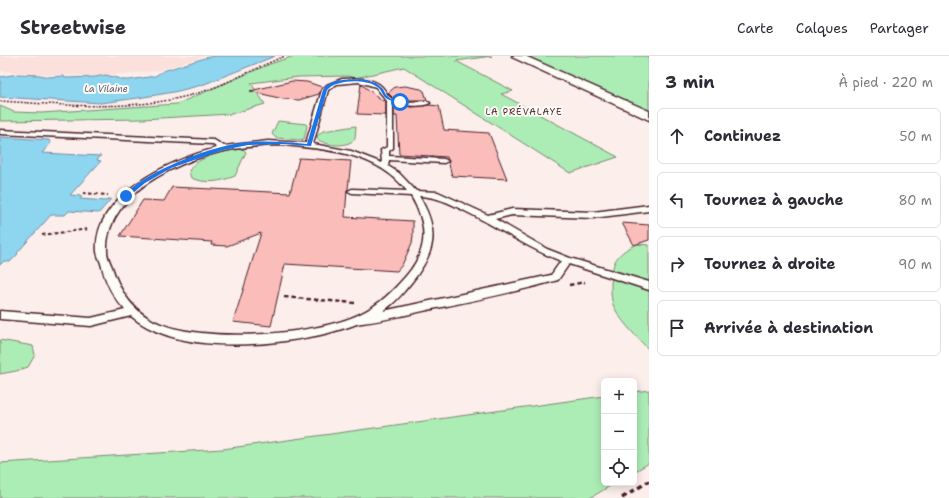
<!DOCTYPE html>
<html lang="fr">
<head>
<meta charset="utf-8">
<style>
	:root { --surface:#fff; --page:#f2f2f3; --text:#2b2b33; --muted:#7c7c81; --line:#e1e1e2 }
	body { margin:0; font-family:"Shantell Sans",sans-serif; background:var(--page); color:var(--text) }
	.controls { position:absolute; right:12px; bottom:12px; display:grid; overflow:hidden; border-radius:6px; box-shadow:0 2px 10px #0003 }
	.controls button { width:36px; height:36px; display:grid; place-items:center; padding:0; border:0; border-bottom:1px solid var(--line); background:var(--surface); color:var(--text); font:20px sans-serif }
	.stop { position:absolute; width:12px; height:12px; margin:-9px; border:3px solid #1a73e8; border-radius:50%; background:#fff }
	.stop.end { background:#1a73e8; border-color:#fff; box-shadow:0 1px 4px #0008 }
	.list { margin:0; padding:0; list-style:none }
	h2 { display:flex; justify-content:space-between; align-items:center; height:52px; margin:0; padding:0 16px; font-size:17px }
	h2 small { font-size:13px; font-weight:400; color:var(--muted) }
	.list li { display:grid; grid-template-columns:26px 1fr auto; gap:12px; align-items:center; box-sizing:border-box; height:56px; margin:0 8px 8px; padding:0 8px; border:1px solid var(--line); border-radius:6px }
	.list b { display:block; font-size:15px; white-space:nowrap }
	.list em { font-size:13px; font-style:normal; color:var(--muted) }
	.icon { flex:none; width:22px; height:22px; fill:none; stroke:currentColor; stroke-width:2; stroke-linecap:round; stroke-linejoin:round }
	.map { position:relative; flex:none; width:649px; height:442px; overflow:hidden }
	header { display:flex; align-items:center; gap:24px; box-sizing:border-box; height:56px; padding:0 20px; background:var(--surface); border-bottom:1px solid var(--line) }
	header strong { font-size:19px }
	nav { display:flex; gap:22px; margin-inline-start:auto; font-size:14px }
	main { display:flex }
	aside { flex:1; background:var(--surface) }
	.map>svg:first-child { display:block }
	.built { fill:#fbe0dc }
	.green { fill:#acedb6; stroke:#7b8670 }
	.water { fill:#8ed5f0; stroke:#738ca1 }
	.building { fill:#fabdba; stroke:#4a1f2b }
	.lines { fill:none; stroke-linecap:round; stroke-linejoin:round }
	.lane-casing { stroke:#4a1f2b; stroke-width:3 }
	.street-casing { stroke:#4a1f2b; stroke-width:3 }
	.path-far3 { stroke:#4a1f2b; stroke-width:1.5; stroke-dasharray:2 1.5; stroke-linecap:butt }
	.path-far2 { stroke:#4a1f2b; stroke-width:2; stroke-dasharray:3.5 2.5; stroke-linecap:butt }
	.path-far1 { stroke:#4a1f2b; stroke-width:2.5; stroke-dasharray:4.5 3; stroke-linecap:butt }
	.path { stroke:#4a1f2b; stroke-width:3.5; stroke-dasharray:5.5 4; stroke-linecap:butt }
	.lane { fill:#fdfcf7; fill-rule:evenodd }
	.street { fill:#fdfcf7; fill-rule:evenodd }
	.route { fill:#1a73e8 }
	.labels { text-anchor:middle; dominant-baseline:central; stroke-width:4; stroke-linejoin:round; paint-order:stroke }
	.far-water-label { font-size:9px; font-style:italic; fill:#5e5666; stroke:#fdfcf7 }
	.far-neighbourhood-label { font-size:9px; letter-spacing:1px; fill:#4a1f2b; stroke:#fdfcf7 }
</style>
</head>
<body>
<header>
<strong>Streetwise</strong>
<nav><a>Carte</a><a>Calques</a><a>Partager</a></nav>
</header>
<main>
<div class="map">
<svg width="649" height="442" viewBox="0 0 649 442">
	<rect width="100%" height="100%" fill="#fcefeb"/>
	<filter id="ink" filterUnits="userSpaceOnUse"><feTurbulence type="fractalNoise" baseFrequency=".025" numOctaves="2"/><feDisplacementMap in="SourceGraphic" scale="8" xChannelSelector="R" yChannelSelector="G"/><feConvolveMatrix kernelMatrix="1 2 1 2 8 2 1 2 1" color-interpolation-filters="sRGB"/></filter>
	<g filter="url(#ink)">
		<path class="built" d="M0,0H206L157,15L95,20L57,19L0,15Z"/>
		<path class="green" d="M294,0H492L456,5L513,35L501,38L618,101L570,117L404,11L355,22L348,20L298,21L251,27L265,48L231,58L142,63L0,65V50L14,56L41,57L177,48L270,8Z
			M512,0H649V62L646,63Z
			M278,65L306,68L307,70L304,83L300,84L276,82L272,78Z
			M356,70L355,83C346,92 327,90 317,83V80L323,75Z
			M243,93L246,96L235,120C220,126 206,128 191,122L189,115C196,100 229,94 243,93Z
			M637,188L649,189V294C637,281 624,269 615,253C611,246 611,237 611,229C612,206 615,198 637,188Z
			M0,284L33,290L35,299L28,311L16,315L0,318Z
			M649,334V407L634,416V336Z
			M604,340V427H615L590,442H0V407L223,393Z"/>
		<path class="water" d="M219,0H275L202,29L174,36L138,42L101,47L0,41V21L18,18L40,19L48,21L64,20L65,22L95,21L106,19L124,24H129L155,20L163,15L208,1Z
			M0,81L49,84L51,87L42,97L101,100L97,104L101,105L70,139L82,140L80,143L106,145L108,143H111L99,157L69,155L65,159H51L17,197L18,198L10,206L4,205L0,209Z"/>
		<path class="building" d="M292,25L307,26L322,31L319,38L299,44L283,43L250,35Z
			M361,28L383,45L384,43L386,46V59L357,58Z
			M405,30L421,33L424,35L427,44H400L393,42L388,37L395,31Z
			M394,49L412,51L429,49L439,50L444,74L489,77L507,123L452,120L447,101L399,98L397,60H394Z
			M299,102L351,105L348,133L347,134L345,161L413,165V180L412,187L402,209L397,215L285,208L271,270L233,266L261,177L227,190L211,189L212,186L120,180L143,144L164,145L172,131L290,137Z
			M622,167L649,169V184L634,189Z"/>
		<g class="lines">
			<g class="lane-casing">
				<path id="lane" d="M342,23C354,22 373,21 382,31C386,35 387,40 392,43C402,48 416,45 427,45L430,47C422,52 403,49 393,47V92L389,95V100L444,103L448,105L444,107L389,104L388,110L399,117L416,135L438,136L488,159L512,153L593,156L649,149V155L593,162L512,159L495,163L547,193L570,202L649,226V234L569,208L558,224C520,235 481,243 442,251C416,256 389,264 362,267C357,267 350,271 345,272C333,276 322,279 310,281C257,291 175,297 131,260L91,270L0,263V255L91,262L125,254C113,241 106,228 102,211C101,206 98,201 97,196C92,139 172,103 217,92L212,88L0,78V74L214,84L224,90L268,85L306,87L322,34L327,29ZM359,26L376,31L387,45V91L381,94L382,107L351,95L313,88L328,34L337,28ZM283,89C327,93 378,97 407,135L352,133L348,135L352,137L411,140C428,169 429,193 406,220C392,236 379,249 360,258C315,280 199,288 154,265C132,254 119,234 112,211C110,206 107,201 107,195C106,175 115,158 128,144C136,134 147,127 157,121C196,98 238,89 283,89ZM419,140C437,141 447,146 463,154C496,170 527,192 561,205L551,219L383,255C394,248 403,237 411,227C436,196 440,175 419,140Z"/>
			</g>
			<g class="street-casing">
				<path id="street" d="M512,0H525L649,55V64L514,2Z"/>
			</g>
			<path class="path-far3" d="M0,45C64,49 132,56 195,38C226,29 255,12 285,0"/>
			<path class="path-far2" d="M83,137L108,139
				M42,179L89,173"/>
			<path class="path-far1" d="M569,229L585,226
				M284,241L355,247"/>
			<path class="path" d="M622,442L649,425"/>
			<use href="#lane" class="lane"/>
			<use href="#street" class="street"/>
		</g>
	</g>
	<path class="route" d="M361,23L376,27L383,33L386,39L391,43L402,46L400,47C377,43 387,35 374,29C362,23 335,24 327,34L311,90L283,88L248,89L223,94L171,112L145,127L128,141L123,140C148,114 213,89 249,86C268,85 288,86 307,88L323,34C331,22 348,24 361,23Z"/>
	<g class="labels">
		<g class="far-water-label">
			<text x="106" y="33">La Vilaine</text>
		</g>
		<g class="far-neighbourhood-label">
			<text x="524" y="56">LA PRÉVALAYE</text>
		</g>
	</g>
</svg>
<div class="controls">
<button>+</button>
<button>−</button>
<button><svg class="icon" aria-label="locate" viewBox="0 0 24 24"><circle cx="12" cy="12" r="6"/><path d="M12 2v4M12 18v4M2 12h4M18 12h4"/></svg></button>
</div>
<div class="stop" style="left:400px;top:46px"></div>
<div class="stop end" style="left:126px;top:140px"></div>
</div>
<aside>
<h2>3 min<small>À pied · 220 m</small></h2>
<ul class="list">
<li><svg class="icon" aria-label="ahead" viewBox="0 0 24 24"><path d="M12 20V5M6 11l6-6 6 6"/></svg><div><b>Continuez</b></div><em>50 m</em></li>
<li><svg class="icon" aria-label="left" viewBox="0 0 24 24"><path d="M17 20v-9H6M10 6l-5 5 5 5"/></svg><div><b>Tournez à gauche</b></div><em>80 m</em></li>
<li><svg class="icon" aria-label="right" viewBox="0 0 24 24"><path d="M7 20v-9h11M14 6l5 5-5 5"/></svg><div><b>Tournez à droite</b></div><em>90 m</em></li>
<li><svg class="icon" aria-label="arrive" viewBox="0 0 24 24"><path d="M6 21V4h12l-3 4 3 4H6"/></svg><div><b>Arrivée à destination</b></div></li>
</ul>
</aside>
</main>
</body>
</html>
